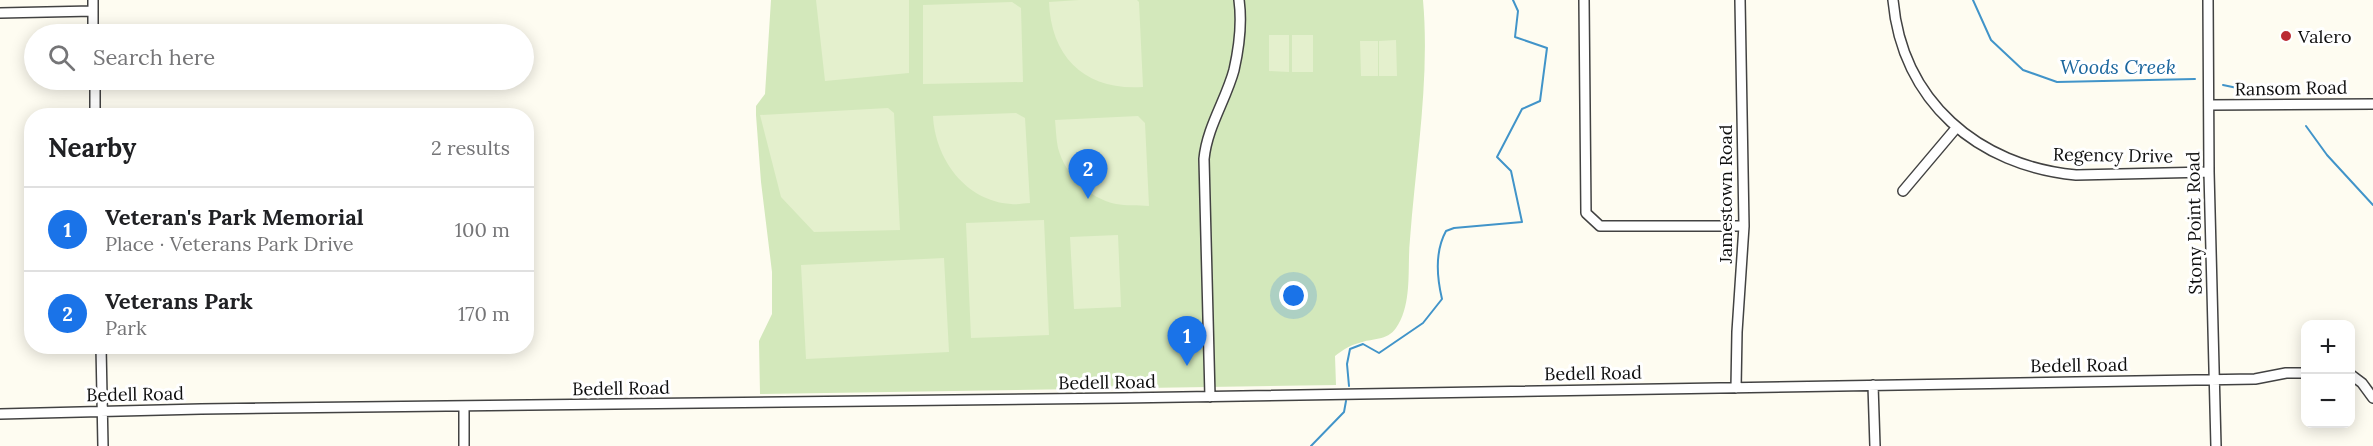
<!DOCTYPE html>
<html lang="en">
<head>
<meta charset="utf-8">
<style>
	:root { --surface:#fff; --page:#f6f6f6; --text:#202124; --muted:#757577; --line:#e0e0e0; --accent:#1a73e8 }
	body { margin:0; font-family:Lora,serif; background:var(--page); color:var(--text) }
	.controls { position:absolute; right:18px; bottom:18px; display:grid; overflow:hidden; border-radius:12px; box-shadow:0 3px 15px #0003 }
	.controls button { width:54px; height:54px; display:grid; place-items:center; padding:0; border:0; border-bottom:2px solid var(--line); background:var(--surface); color:var(--text); font:30px sans-serif }
	.you { position:absolute; left:1294px; top:296px; width:21px; height:21px; margin:-15px; border:4px solid #fff; border-radius:50%; background:#1a73e8; box-shadow:0 0 0 9px #1a73e833 }
	.badge { display:grid; place-items:center; width:39px; height:39px; border-radius:50%; background:var(--accent); color:#fff; font-size:20px; font-weight:700 }
	.pin { position:absolute; translate:-50% -50px; filter:drop-shadow(0 2px 3px #0008) }
	.pin::after { content:''; position:absolute; top:32px; width:21px; height:18px; background:inherit; clip-path:polygon(0 0,100% 0,50% 100%) }
	.list { margin:0; padding:0; list-style:none }
	h2 { display:flex; justify-content:space-between; align-items:center; height:78px; margin:0; padding:0 24px; font-size:26px }
	h2 small { font-size:20px; font-weight:400; color:var(--muted) }
	.list li { display:grid; grid-template-columns:39px 1fr auto; gap:18px; align-items:center; box-sizing:border-box; height:84px; padding:0 24px; border-top:2px solid var(--line) }
	.list b { display:block; font-size:22px; white-space:nowrap }
	.list p { margin:0; font-size:20px; white-space:nowrap; color:var(--muted) }
	.list em { font-size:20px; font-style:normal; color:var(--muted) }
	.icon { flex:none; width:33px; height:33px; fill:none; stroke:currentColor; stroke-width:2; stroke-linecap:round; stroke-linejoin:round }
	.map { position:relative; flex:none; width:2373px; height:446px; overflow:hidden }
	.search { position:absolute; background:var(--surface); box-shadow:0 3px 15px #0003; left:24px; top:24px; width:510px; height:66px; display:flex; align-items:center; gap:15px; box-sizing:border-box; padding:0 21px; border-radius:33px; color:var(--muted); font-size:22px }
	.panel { position:absolute; background:var(--surface); box-shadow:0 3px 15px #0003; left:24px; top:108px; width:510px; height:246px; border-radius:24px }
	.map>svg:first-child { display:block }
	.green { fill:#d3e8bb }
	.pitch { fill:#e4f0cd }
	.lines { fill:none; stroke-linecap:round; stroke-linejoin:round }
	.stream { stroke:#4194c9; stroke-width:2 }
	.minor-casing { stroke:#424242; stroke-width:12 }
	.minor { stroke:#fff; stroke-width:9 }
	.poi-dot { fill:#bb2b33; stroke:#fff; stroke-width:2 }
	.labels { text-anchor:middle; dominant-baseline:central; stroke-width:6; stroke-linejoin:round; paint-order:stroke }
	.poi-label { font-size:18px; fill:#0f0f0f; stroke:#fff; text-anchor:start }
	.street-label { font-size:18px; fill:#0f0f0f; stroke:#fff }
	.water-label { font-size:20px; font-style:italic; fill:#1b669d; stroke:#fff }
</style>
</head>
<body>
<div class="map">
<svg width="2373" height="446" viewBox="0 0 2373 446">
	<rect width="100%" height="100%" fill="#fefcf1"/>
	<path class="green" d="M771,0H1423C1430,79 1416,160 1410,239C1407,267 1413,304 1396,328C1387,341 1372,338 1359,343C1350,345 1343,350 1335,356L1336,385L760,394L759,341L772,314V272L761,182L756,115V106L765,94Z"/>
	<path class="pitch" d="M816,0H909V73L825,81Z
		M1079,0H1137L1139,2L1143,87C1086,91 1051,58 1049,2Z
		M1012,2L1021,8L1023,82L923,84V5Z
		M1269,35H1289V72L1269,71Z
		M1292,35H1313V72H1292Z
		M1396,40L1397,76H1379V41Z
		M1360,41H1378V76H1361Z
		M888,108L894,113L900,230L814,232L781,197L760,115Z
		M1016,113L1025,118L1030,203C1024,203 1017,205 1011,204C965,201 935,158 933,116Z
		M1138,116L1145,123L1149,206C1138,205 1126,206 1116,204C1088,198 1065,174 1058,148C1056,139 1056,129 1055,120Z
		M1044,220L1049,335L971,338L966,223Z
		M1118,235L1121,307L1074,309L1070,237Z
		M944,258L949,352L806,359L801,265Z"/>
	<g class="lines">
		<path class="stream" d="M1973,0L1991,40L2023,70L2057,82L2195,79
			M2223,85L2242,89L2280,91L2283,94
			M2306,126L2327,155L2373,205
			M1349,386L1347,364L1350,349L1363,344L1379,353L1423,323L1442,299C1437,278 1435,251 1446,231L1454,228L1522,222L1511,171L1497,157L1522,109L1540,101L1547,48L1515,37L1518,11L1513,0
			M1311,446L1344,412L1346,401"/>
		<g class="minor-casing">
			<path id="minor" d="M93,0V34
				M1584,0L1586,213L1600,226H1744
				M1893,0C1902,101 1978,166 2076,175L2209,172
				M2208,0L2209,172L2216,446
				M0,13L93,11
				M95,80V116
				M2210,105L2373,104
				M1903,191L1957,127
				M101,346L103,446
				M2350,374L2362,383L2373,398
				M1873,385L1875,446
				M1736,388L1737,332L1744,226L1740,0
				M1210,397L1204,159C1207,127 1226,100 1234,70C1239,48 1242,22 1239,0
				M464,407V446
				M0,414L201,409L1122,398L2255,379L2286,373H2306"/>
		</g>
		<use href="#minor" class="minor"/>
	</g>
	<circle class="poi-dot" cx="2286" cy="36" r="6"/>
	<g class="labels">
		<g class="poi-label">
			<text x="2298" y="36">Valero</text>
		</g>
		<g class="street-label">
			<text transform="translate(2291 88) rotate(-1)">Ransom Road</text>
			<text transform="translate(2113 155) rotate(1)">Regency Drive</text>
			<text transform="translate(1725 194) rotate(-90)">Jamestown Road</text>
			<text transform="translate(2194 223) rotate(-91)">Stony Point Road</text>
			<text transform="translate(2079 365) rotate(-1)">Bedell Road</text>
			<text transform="translate(1593 373) rotate(-1)">Bedell Road</text>
			<text transform="translate(1107 382) rotate(-1)">Bedell Road</text>
			<text transform="translate(621 388) rotate(-1)">Bedell Road</text>
			<text transform="translate(135 394) rotate(-1)">Bedell Road</text>
		</g>
		<g class="water-label">
			<text x="2118" y="66">Woods Creek</text>
		</g>
	</g>
</svg>
<div class="controls">
<button>+</button>
<button>−</button>
</div>
<div class="you"></div>
<div class="pin badge" style="left:1187px;top:366px">1</div>
<div class="pin badge" style="left:1088px;top:199px">2</div>
<div class="search"><svg class="icon" aria-label="search" viewBox="0 0 24 24"><circle cx="10" cy="10" r="6"/><path d="M15 15l6 6"/></svg>Search here</div>
<section class="panel">
<h2>Nearby<small>2 results</small></h2>
<ul class="list">
<li><span class="badge">1</span><div><b>Veteran's Park Memorial</b><p>Place · Veterans Park Drive</p></div><em>100 m</em></li>
<li><span class="badge">2</span><div><b>Veterans Park</b><p>Park</p></div><em>170 m</em></li>
</ul>
</section>
</div>
</body>
</html>
